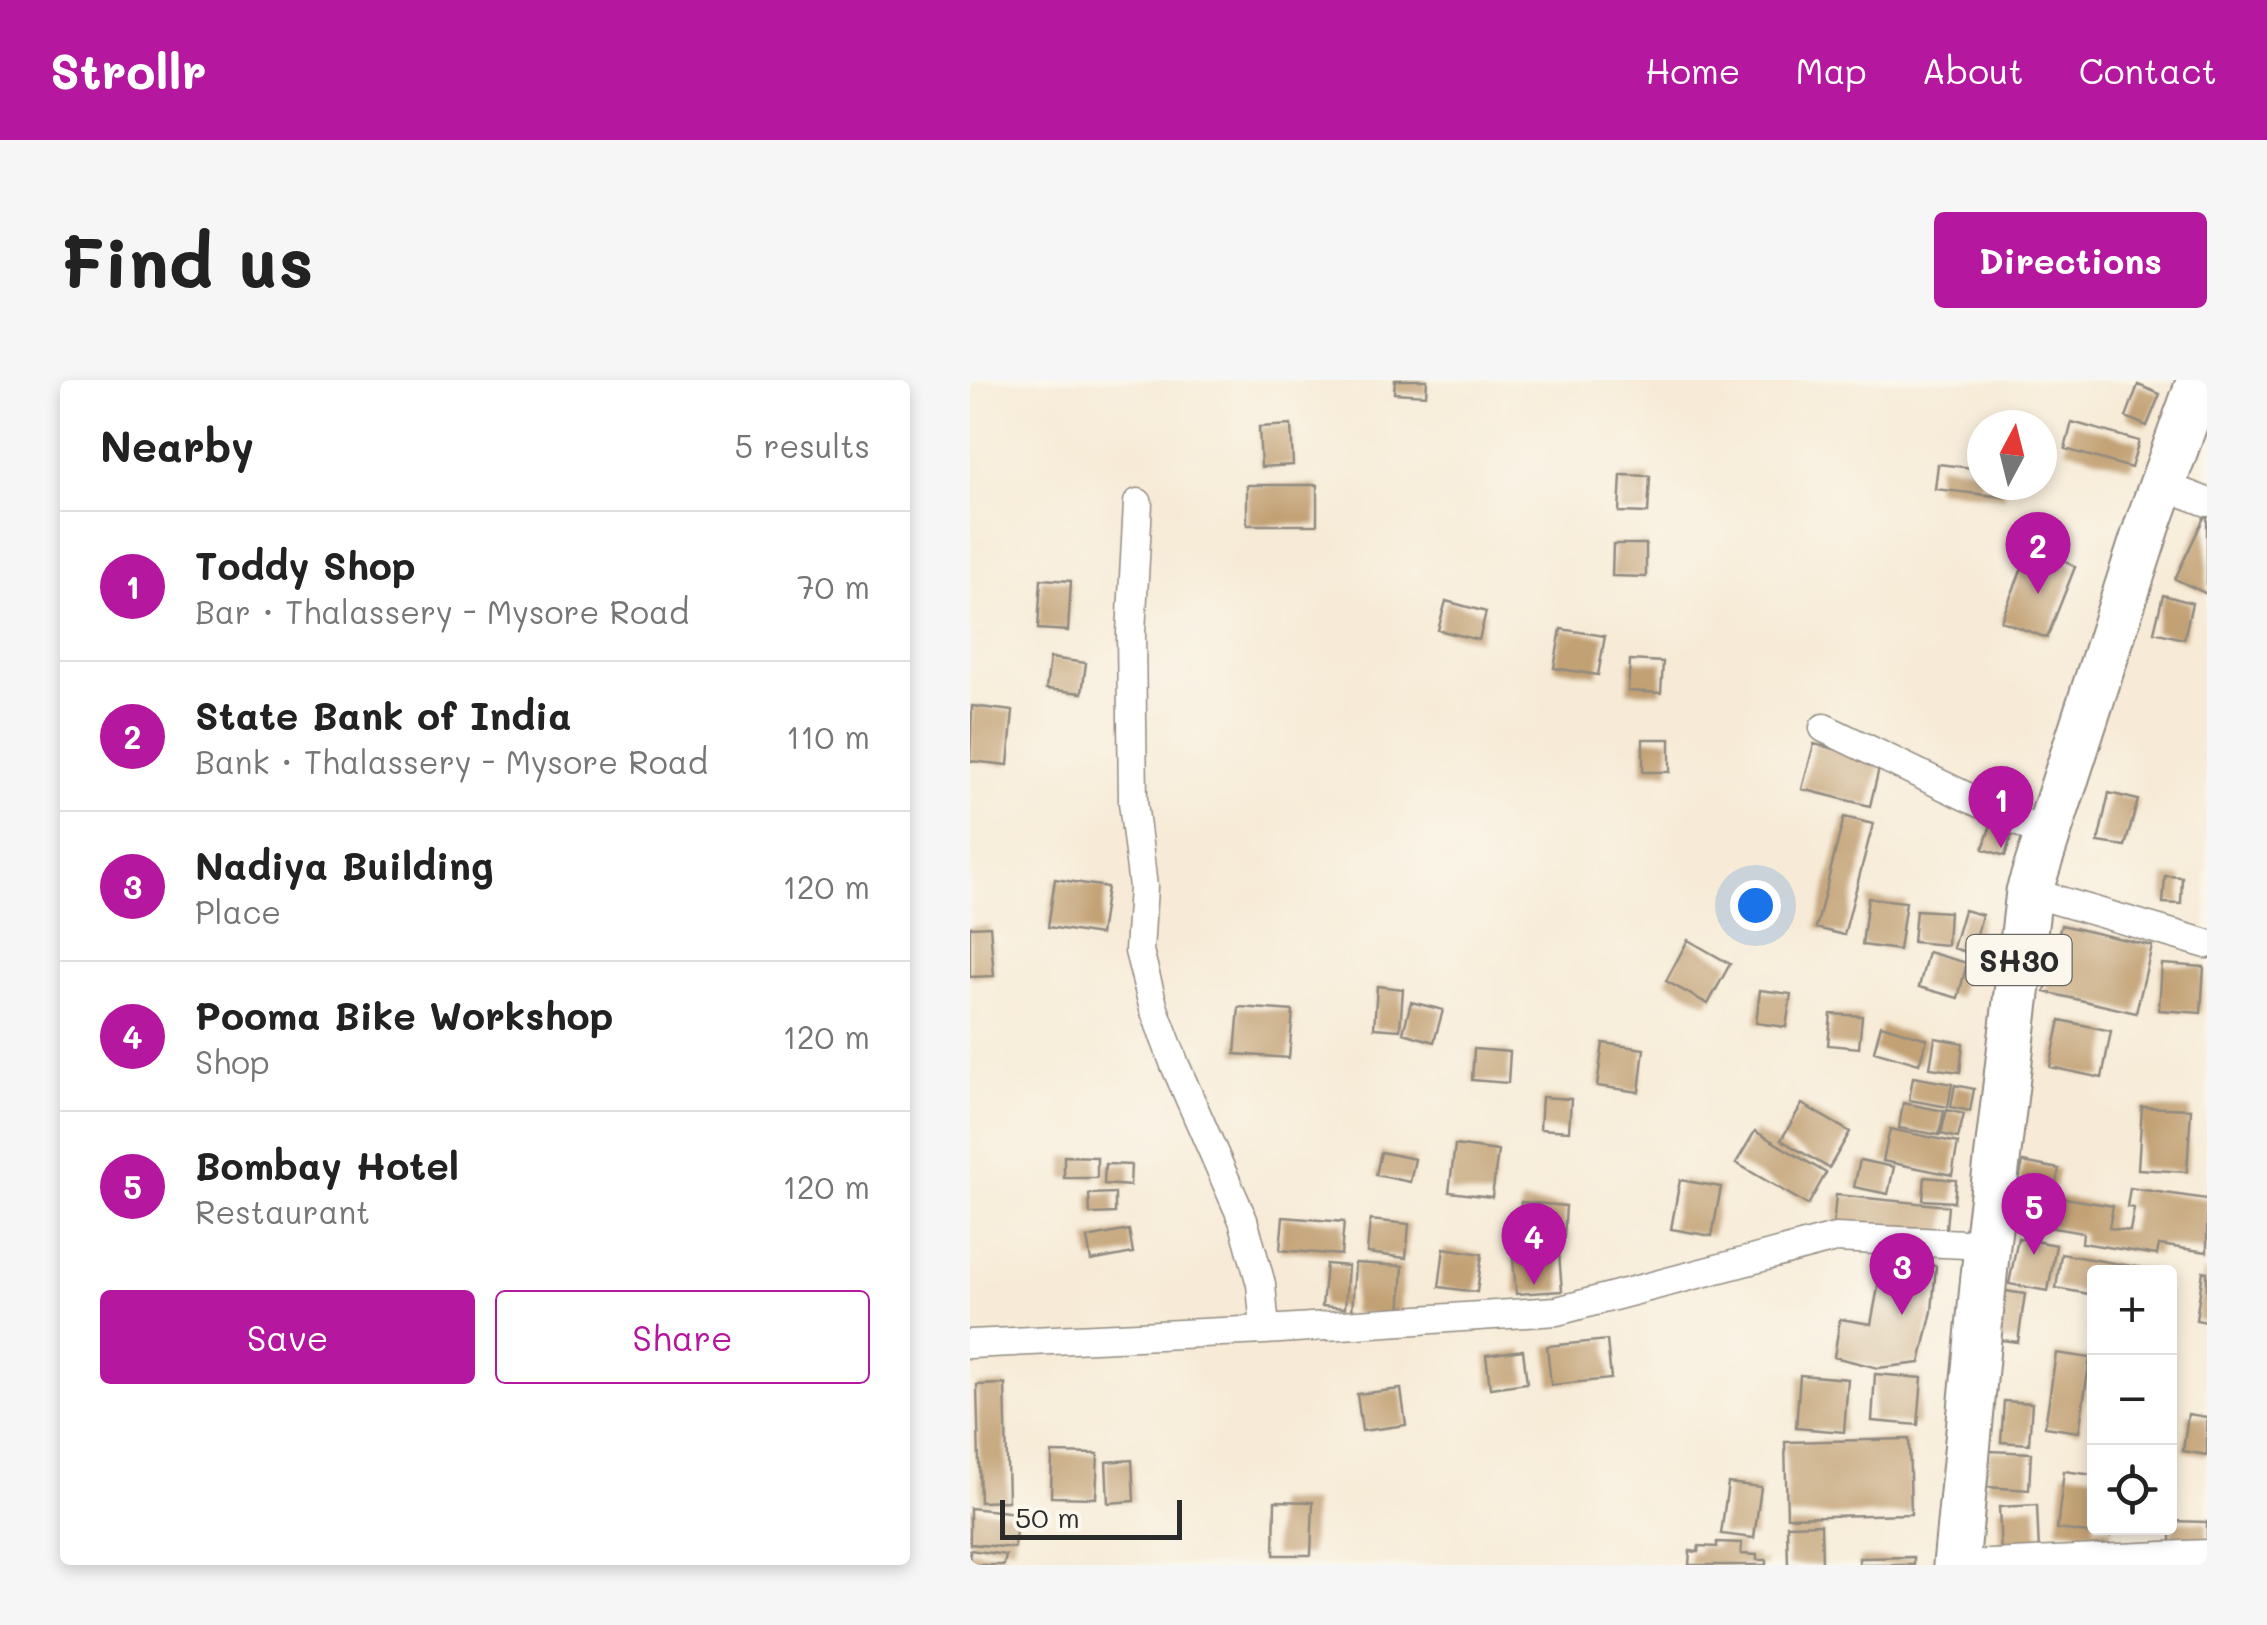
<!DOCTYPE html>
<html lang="en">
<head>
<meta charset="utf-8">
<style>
	:root { --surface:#fff; --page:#f6f6f6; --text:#222; --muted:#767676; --line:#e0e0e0; --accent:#b5179e }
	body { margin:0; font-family:Mali,sans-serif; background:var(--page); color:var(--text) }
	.controls { position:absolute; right:30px; bottom:30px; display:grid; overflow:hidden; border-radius:10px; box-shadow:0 5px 15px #0003 }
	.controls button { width:90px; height:90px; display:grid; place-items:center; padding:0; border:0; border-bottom:2px solid var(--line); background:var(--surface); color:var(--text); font:50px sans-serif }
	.compass { position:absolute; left:997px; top:30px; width:90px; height:90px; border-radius:50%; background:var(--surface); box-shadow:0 5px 15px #0003; rotate:7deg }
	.scale { position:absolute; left:30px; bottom:25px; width:182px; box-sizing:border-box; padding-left:10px; border:5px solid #2b2b2b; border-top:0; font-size:28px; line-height:35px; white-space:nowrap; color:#2b2b2b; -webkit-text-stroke:8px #fbf7ec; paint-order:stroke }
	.you { position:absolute; left:785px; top:525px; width:35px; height:35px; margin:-25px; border:8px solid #fff; border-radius:50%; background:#1a73e8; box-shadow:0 0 0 15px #1a73e833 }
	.badge { display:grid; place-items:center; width:65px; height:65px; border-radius:50%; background:var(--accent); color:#fff; font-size:32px; font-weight:700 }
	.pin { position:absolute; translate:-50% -82px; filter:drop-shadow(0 2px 5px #0008) }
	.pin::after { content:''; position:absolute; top:52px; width:35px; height:30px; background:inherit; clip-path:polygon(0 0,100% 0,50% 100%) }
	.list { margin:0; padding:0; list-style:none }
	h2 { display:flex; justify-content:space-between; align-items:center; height:130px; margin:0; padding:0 40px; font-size:42px }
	h2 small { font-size:32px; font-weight:400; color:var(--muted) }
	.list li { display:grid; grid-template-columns:65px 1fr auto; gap:30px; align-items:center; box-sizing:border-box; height:150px; padding:0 40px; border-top:2px solid var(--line) }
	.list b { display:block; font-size:38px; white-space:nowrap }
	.list p { margin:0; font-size:32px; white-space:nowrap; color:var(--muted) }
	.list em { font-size:32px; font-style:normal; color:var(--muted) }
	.actions { display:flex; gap:20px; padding:30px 40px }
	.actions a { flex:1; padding:22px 0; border:2px solid var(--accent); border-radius:10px; text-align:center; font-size:35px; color:var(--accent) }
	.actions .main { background:var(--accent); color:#fff }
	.icon { flex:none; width:55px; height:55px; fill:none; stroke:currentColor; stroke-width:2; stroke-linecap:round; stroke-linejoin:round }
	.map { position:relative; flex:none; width:1237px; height:1185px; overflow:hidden; border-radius:10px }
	header { display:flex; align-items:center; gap:60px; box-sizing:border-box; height:140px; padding:0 50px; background:var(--accent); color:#fff }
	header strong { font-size:48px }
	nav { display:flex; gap:55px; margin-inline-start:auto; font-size:35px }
	.intro { display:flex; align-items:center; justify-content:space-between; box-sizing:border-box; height:240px; padding:0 60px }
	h1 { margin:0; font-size:70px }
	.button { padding:25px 45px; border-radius:10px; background:var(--accent); color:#fff; font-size:35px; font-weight:700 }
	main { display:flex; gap:60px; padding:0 60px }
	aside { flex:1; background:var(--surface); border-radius:10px; box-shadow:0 5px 15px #0003 }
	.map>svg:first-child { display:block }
	.building { fill:#c2a175 }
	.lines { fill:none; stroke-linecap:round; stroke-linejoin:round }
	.street-casing { stroke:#918b81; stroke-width:31 }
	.primary-casing { stroke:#918b81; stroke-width:49 }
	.street { stroke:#fff; stroke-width:28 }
	.primary { stroke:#fff; stroke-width:45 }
	.labels { text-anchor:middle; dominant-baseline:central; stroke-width:10; stroke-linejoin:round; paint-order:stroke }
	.shield { fill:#fbf7ec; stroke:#696865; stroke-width:2.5 }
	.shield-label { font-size:30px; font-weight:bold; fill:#2b2b2b }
</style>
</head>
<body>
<header>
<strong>Strollr</strong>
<nav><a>Home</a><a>Map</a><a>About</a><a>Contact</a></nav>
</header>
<div class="intro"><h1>Find us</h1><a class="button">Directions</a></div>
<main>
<aside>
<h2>Nearby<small>5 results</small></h2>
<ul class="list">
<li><span class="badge">1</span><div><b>Toddy Shop</b><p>Bar · Thalassery - Mysore Road</p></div><em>70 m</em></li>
<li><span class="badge">2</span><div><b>State Bank of India</b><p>Bank · Thalassery - Mysore Road</p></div><em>110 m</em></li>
<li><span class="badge">3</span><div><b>Nadiya Building</b><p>Place</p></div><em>120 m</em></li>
<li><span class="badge">4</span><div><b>Pooma Bike Workshop</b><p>Shop</p></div><em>120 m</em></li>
<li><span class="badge">5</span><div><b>Bombay Hotel</b><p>Restaurant</p></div><em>120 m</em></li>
</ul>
<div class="actions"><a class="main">Save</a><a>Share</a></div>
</aside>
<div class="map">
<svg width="1237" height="1185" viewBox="0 0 1237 1185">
	<rect width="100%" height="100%" fill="#fbf7ec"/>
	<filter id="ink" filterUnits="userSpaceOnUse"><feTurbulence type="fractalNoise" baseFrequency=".01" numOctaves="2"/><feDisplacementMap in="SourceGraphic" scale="20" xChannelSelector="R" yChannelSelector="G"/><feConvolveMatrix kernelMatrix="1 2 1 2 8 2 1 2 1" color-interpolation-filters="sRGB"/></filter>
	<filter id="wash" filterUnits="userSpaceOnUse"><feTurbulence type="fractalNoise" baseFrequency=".0048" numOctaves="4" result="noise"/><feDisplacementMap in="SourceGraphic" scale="40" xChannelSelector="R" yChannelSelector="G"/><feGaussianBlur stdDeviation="2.25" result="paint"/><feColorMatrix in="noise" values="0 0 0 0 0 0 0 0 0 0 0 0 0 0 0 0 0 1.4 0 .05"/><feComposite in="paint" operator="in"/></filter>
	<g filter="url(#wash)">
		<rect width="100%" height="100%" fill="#f7ebd7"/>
		<g id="blocks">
			<path class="building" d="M425,0H457L456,15L424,13Z
				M1168,5L1190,14L1177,46L1156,37Z
				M1102,42L1169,61L1161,88L1095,69Z
				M321,45L323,85L291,87L289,47Z
				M968,84L1012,89V105H1036L1034,117L965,109Z
				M651,95L680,96L678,133L649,132Z
				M277,105H347V145H277Z
				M1237,131V214L1205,199Z
				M1062,163L1105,187L1077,258L1031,241Z
				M643,164H676V197L642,196Z
				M71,199L101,201L98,251L68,249Z
				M1193,215L1222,223L1214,259L1184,252Z
				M476,221L516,232L509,260L468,250Z
				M591,249L635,256L628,295L584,288Z
				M80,278L116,283L112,313L76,309Z
				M660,280L693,282L691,313L658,311Z
				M2,326L43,331L38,385L0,381Z
				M673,359H700V392H673Z
				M844,364L911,380L900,426L832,409Z
				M1139,413L1168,420L1155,466L1128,462Z
				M874,437L903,444L874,555L846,548Z
				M1023,438L1045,445L1035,476L1013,469Z
				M1195,496L1212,497L1211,524L1193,523Z
				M85,499L137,507L130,555L78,547Z
				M898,518L936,522L929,570L892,565Z
				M946,530L979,532L977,565L943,562Z
				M994,530L1012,535L1002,574L983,568Z
				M1091,545L1182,566L1166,633L1075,612Z
				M20,546L24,596L0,597V547Z
				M718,560L760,584L738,624L696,601Z
				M958,572L997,583L988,618L949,607Z
				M1192,584L1234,587L1231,633L1189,630Z
				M407,606L433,609L430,650L404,648Z
				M790,610L821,614L816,647L786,643Z
				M441,622L473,630L464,662L433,653Z
				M269,627L323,631L319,678L265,674Z
				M861,634L892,636L889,668L858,665Z
				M1090,640L1141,651L1132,698L1080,687Z
				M911,645L957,659L949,684L904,671Z
				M965,658L993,663L990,692L960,688Z
				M633,663L674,669L669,712L627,706Z
				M504,669L540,672L538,703L502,700Z
				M943,697L982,704L978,727L939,720Z
				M985,705L1004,709L1000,731L981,727Z
				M572,717L601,719L599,751L570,749Z
				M933,723L974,731L969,755L929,748Z
				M832,724L880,752L859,788L811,760Z
				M1172,727L1221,729L1217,792L1168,789Z
				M977,730L994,734L988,758L971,754Z
				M920,749L988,763L982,795L913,781Z
				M785,751L856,793L838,825L766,783Z
				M485,765L528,771L522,817L479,812Z
				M411,772L445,779L440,802L406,795Z
				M94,776L127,777V798H94Z
				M890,780L924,787L918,814L884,807Z
				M1053,782L1089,789L1085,807L1049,800Z
				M135,784L161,785L160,806L134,804Z
				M955,797L986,800L984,822L953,820Z
				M710,800L751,807L742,856L701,849Z
				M1160,808L1237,819V872L1189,865L1187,875L1112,863L1113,853L1066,845L1071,814L1143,826L1139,848L1160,851L1164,828L1157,827Z
				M145,813V833L120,834L119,814Z
				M1043,813L1062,815L1058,848L1039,846Z
				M866,815L978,826L975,859L863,848Z
				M551,822L596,826L594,858L549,854Z
				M313,837L374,842L371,875L310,870Z
				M400,840L439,844L436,878L397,873Z
				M159,850L163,873L121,881L117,858Z
				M1048,858L1086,865L1078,911L1039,904Z
				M474,868L512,874L507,912L469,907Z
				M589,874L592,911L546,914L543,878Z
				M1091,874L1179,889V892H1124V915L1086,908Z
				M913,881L966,886L962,931L950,983L908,988L864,977L870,939L901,944Z
				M385,883L433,886L430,936L382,933Z
				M356,884L378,886L375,928L352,926Z
				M1233,891L1237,892V942L1226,940Z
				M1029,910L1055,914L1048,962L1023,959Z
				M637,960L641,999L581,1005L577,966Z
				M553,970L557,1003L520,1008L516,975Z
				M1086,973L1120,978L1109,1052L1075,1047Z
				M905,994L952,998L948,1045L902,1041Z
				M830,995L878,999L874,1052L826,1048Z
				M35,1004L38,1121L10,1122L7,1005Z
				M431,1009L436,1045L392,1051L387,1014Z
				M1034,1021L1062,1023L1059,1064L1031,1062Z
				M1218,1034L1237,1037V1075L1213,1071Z
				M939,1059L941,1134L817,1137L815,1062Z
				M1020,1071L1061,1073L1059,1110L1017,1107Z
				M82,1073L128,1074L126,1118L81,1117Z
				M162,1080L164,1121L138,1123L136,1082Z
				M1094,1091L1124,1095V1148H1142L1140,1156L1087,1149Z
				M758,1103L791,1107L784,1158L751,1154Z
				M305,1121L343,1122L341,1175H304Z
				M1067,1125L1069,1174L1031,1176L1029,1127Z
				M0,1128L48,1133L44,1168L0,1164Z
				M1201,1141L1237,1142V1165L1201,1164Z
				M851,1144L852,1185H818L817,1145Z
				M747,1162L772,1163L771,1174L787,1175V1180H796V1185H719L720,1171L728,1172L729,1166L747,1167Z
				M0,1170L36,1175L34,1185H0Z
				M944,1177V1185H889V1178Z"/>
		</g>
	</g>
	<g filter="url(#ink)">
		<use href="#blocks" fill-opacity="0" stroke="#918b81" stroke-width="2.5"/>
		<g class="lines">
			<g class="street-casing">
				<path id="street" d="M1192,105L1237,122
					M168,123L161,253L163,422L173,507L169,571L184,629L205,685L273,840L291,904L295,950
					M854,348L1076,455
					M1059,512L1237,564
					M0,964L295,950L587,931L865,858L1017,865
					M999,1185L1237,1174"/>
			</g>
			<g class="primary-casing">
				<path id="primary" d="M986,1185L1017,865L1059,512L1178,144L1230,0"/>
			</g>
			<use href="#street" class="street"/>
			<use href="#primary" class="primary"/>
		</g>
	</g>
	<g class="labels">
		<rect class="shield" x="996.5" y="555" width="105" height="50" rx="8"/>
		<g class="shield-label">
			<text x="1049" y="580">SH30</text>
		</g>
	</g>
</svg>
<div class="controls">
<button>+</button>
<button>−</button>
<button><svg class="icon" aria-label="locate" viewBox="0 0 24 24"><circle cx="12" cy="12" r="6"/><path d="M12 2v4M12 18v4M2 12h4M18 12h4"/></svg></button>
</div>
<svg class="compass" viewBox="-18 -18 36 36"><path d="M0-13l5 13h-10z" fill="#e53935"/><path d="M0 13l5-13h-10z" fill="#767676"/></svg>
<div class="scale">50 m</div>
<div class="you"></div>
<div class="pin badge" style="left:1031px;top:468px">1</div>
<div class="pin badge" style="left:1068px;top:214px">2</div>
<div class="pin badge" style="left:932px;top:935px">3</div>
<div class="pin badge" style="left:564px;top:905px">4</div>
<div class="pin badge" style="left:1064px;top:875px">5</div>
</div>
</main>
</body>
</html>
